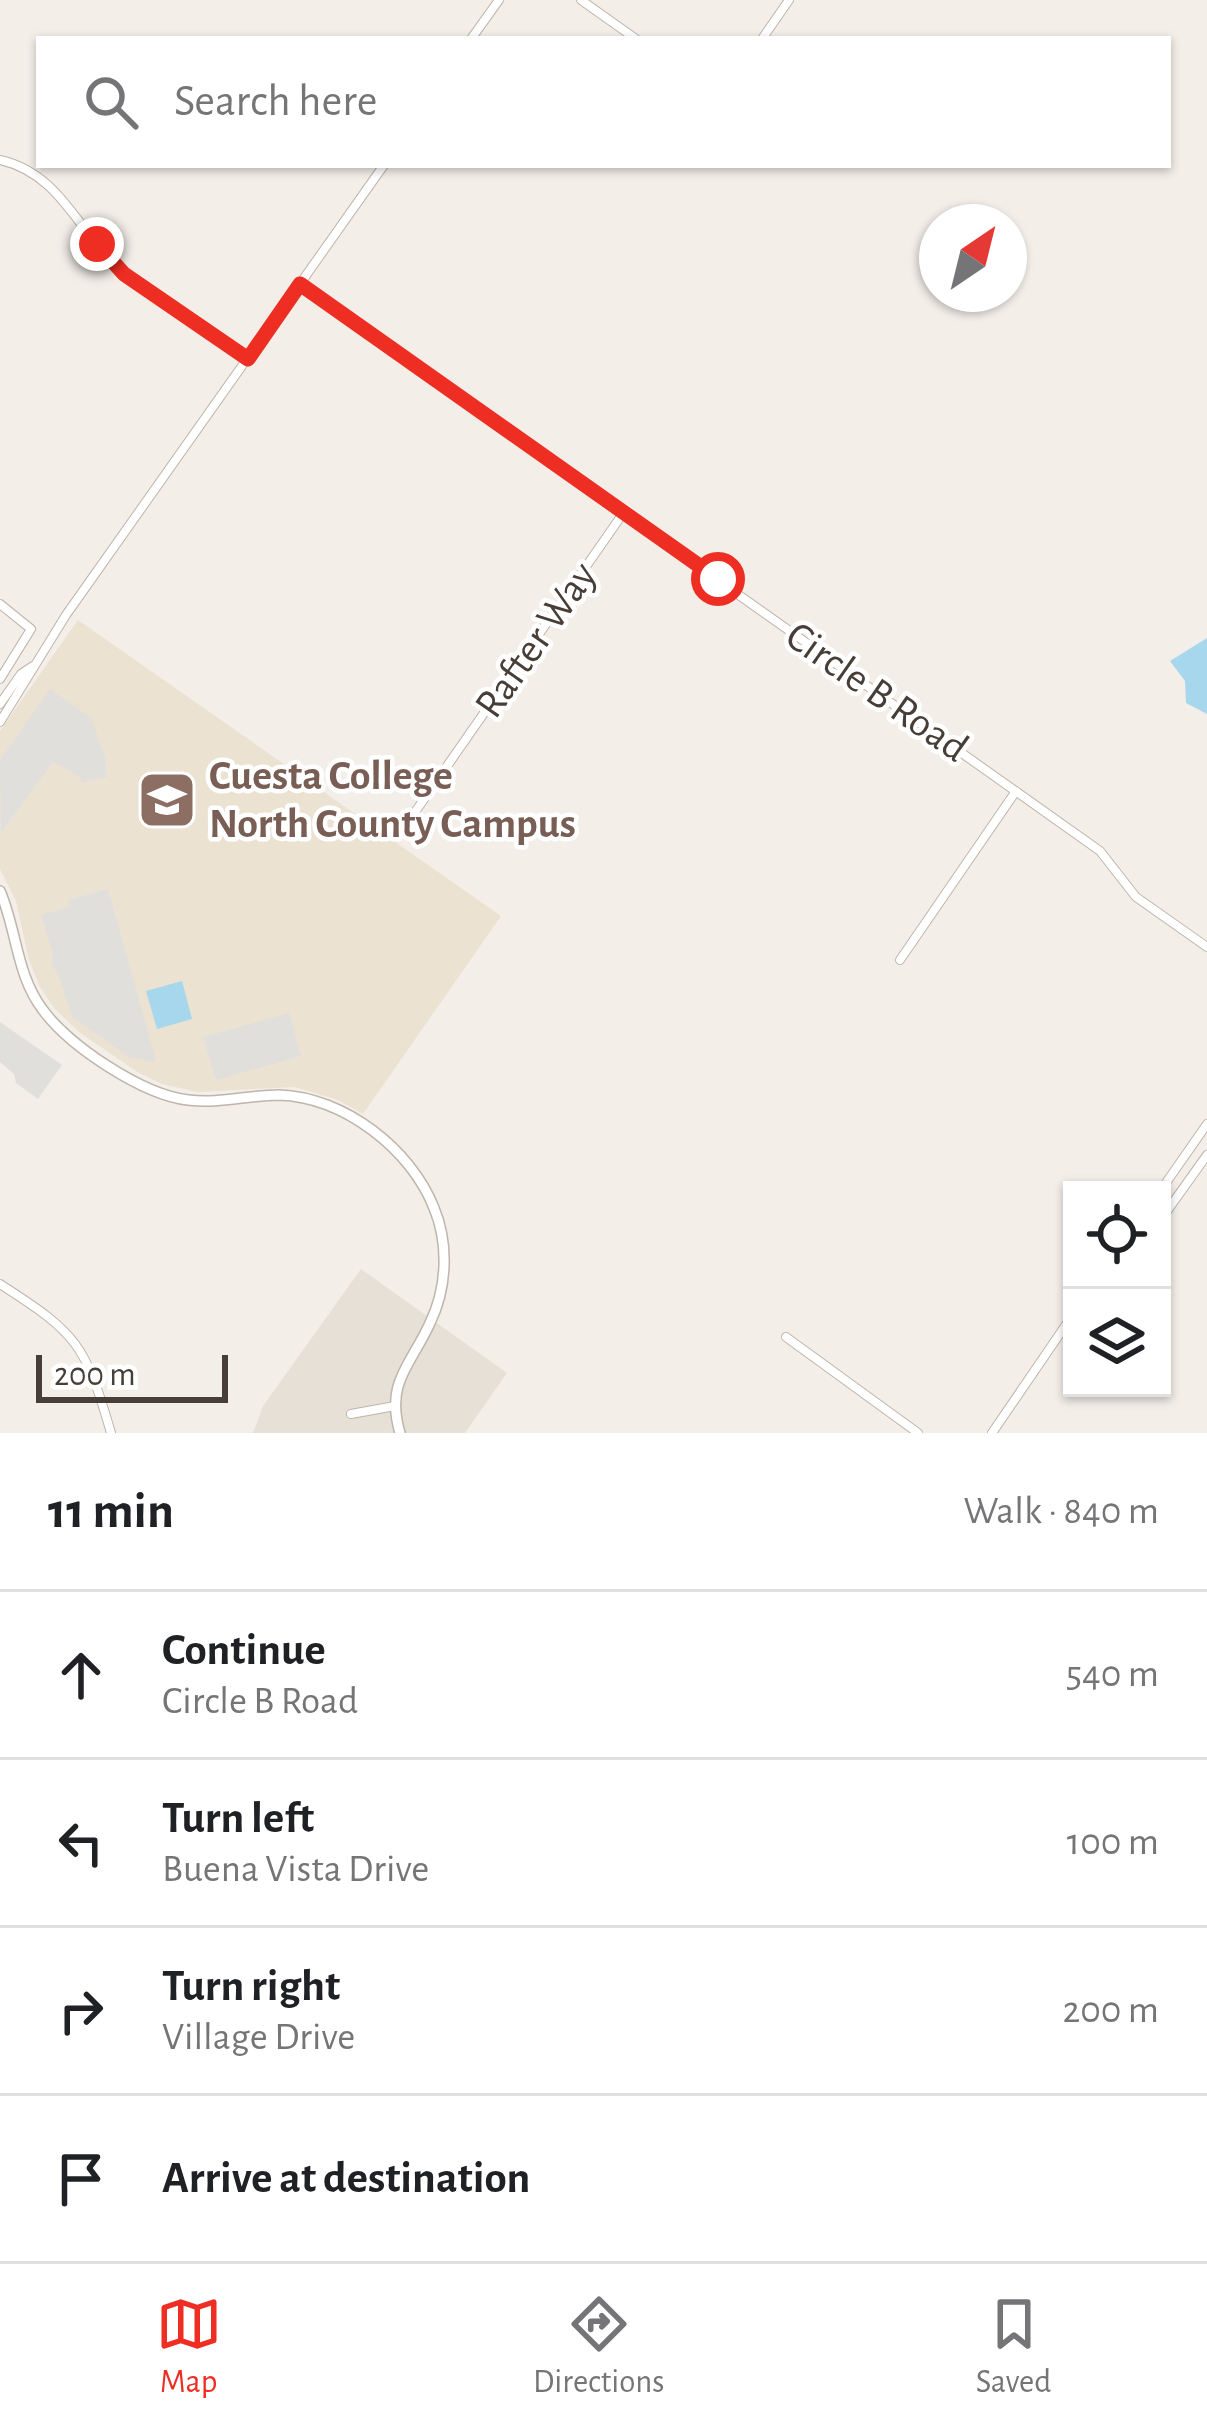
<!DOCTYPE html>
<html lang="en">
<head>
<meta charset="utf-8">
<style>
	:root { --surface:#fff; --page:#f2f2f2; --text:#202124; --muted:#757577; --line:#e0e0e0; --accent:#ee2d23 }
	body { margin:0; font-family:"Alegreya Sans",sans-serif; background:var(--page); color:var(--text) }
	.controls { position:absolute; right:36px; bottom:36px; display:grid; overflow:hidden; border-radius:0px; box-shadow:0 3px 9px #0004 }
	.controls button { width:108px; height:108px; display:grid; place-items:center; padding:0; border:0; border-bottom:3px solid var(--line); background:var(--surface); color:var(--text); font:60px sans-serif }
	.compass { position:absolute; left:919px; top:204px; width:108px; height:108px; border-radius:50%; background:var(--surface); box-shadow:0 3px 9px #0004; rotate:35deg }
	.scale { position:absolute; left:36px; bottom:30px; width:192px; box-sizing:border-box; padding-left:12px; border:6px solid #463e37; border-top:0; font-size:33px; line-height:42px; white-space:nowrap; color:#463e37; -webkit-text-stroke:9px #fff; paint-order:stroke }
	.stop { position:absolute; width:36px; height:36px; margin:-27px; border:9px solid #ee2d23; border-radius:50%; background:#fff }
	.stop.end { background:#ee2d23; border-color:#fff; box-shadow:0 3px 12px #0008 }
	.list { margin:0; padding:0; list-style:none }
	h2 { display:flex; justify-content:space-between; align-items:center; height:156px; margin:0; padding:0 48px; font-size:51px }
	h2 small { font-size:39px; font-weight:400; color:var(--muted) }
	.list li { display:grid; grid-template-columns:78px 1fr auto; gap:36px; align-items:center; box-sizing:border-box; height:168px; padding:0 48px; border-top:3px solid var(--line) }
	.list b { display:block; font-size:45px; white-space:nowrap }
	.list p { margin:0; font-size:39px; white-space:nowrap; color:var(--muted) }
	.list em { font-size:39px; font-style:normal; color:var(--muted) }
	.icon { flex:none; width:66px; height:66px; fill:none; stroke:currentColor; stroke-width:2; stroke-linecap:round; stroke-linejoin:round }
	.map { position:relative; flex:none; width:1207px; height:1433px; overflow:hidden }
	.search { position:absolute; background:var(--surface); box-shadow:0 3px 9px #0004; left:36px; right:36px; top:36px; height:132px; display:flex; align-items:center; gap:30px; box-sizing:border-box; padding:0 42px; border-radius:0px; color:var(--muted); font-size:45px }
	.sheet { height:828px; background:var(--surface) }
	nav { display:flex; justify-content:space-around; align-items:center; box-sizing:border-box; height:168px; border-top:3px solid var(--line); background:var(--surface); font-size:33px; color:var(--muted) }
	nav a { display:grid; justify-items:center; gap:6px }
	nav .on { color:var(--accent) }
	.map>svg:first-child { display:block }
	.residential { fill:#e6e0d6 }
	.education { fill:#ebe2d2 }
	.parking { fill:#e1dfdc }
	.water { fill:#a7d7ec }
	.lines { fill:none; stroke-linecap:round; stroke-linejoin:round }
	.minor-casing { stroke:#beb5ab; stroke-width:10 }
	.tertiary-casing { stroke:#beb5ab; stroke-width:12 }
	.minor { stroke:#fff; stroke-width:8 }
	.tertiary { stroke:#fff; stroke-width:9 }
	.route { stroke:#ee2d23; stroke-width:15 }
	.labels { text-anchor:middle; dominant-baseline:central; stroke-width:9; stroke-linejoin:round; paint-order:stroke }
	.street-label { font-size:42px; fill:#463e37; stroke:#fff }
	.education-label { font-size:42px; font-weight:bold; fill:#785e54; stroke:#fff; text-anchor:start }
</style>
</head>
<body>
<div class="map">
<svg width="1207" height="1433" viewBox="0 0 1207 1433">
	<rect width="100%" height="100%" fill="#f3eee8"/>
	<path class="residential" d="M361,1269L507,1373L465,1433H253L263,1406Z"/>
	<path class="education" d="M78,620L501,916L363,1114L338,1100L295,1087L198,1092L162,1084L139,1073L79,1032L54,1008L40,987L29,960L16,901L0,869V731Z"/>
	<path class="parking" d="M50,689L91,718L105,757L107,777L82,783L80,777L53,762L1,833L0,760Z
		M108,889L155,1057V1062L129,1057L72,1017L58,973L51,965L53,954L41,915L69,907L68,900Z
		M289,1013L301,1056L216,1080L203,1037Z
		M0,1022L62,1065L38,1099L16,1083L14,1074L0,1062Z"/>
	<path class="water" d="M1207,638V714L1186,703L1185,681L1170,661Z
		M182,981L192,1019L157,1029L146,991Z"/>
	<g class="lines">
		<g class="minor-casing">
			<path id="minor" d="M581,0L636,39
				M471,39L499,0
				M762,39L789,0
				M0,160C63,174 80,237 124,274L248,359
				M300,284L1100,851L1136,897L1207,947
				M0,604L31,629L0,679
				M0,704L21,674L33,666
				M0,722L66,615L384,165
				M406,825L624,512
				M900,960L1016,791
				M1161,1190L1207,1124
				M1162,1218L1207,1155
				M0,1284C78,1334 85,1344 111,1433
				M786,1337L918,1433
				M351,1414L395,1406
				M992,1433L1072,1316"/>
		</g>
		<g class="tertiary-casing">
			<path id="tertiary" d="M0,891C17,930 16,975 43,1010C69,1046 143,1095 188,1100C219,1104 248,1095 279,1095C344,1097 411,1149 434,1208C449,1244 447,1288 430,1323C411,1365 385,1382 400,1433"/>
		</g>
		<use href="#minor" class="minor"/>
		<use href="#tertiary" class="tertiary"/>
	</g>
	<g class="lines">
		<path class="route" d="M97,244L124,274L248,359L300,284L718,579"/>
	</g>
	<defs>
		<g id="university-square" transform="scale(3)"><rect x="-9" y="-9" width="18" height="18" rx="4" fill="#8d6e63" stroke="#fff"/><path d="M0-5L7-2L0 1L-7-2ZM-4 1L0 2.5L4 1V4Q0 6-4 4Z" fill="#fff"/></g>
	</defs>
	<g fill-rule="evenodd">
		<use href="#university-square" x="167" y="800"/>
	</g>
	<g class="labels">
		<g class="street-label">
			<text transform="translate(536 640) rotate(-55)">Rafter Way</text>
			<text transform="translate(877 692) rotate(35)">Circle B Road</text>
		</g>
		<g class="education-label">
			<text x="209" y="776">Cuesta College<tspan x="209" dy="48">North County Campus</tspan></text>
		</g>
	</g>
</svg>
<div class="controls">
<button><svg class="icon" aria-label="locate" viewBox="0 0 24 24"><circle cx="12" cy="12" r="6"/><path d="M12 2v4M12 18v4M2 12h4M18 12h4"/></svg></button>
<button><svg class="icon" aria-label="layers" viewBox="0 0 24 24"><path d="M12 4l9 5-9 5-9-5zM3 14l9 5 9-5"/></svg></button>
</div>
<svg class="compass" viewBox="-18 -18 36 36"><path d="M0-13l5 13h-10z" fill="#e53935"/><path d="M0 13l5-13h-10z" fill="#757577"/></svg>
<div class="scale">200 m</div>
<div class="stop" style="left:718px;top:579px"></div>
<div class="stop end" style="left:97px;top:244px"></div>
<div class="search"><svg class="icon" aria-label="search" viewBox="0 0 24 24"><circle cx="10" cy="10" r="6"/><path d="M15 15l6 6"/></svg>Search here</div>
</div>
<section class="sheet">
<h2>11 min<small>Walk · 840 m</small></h2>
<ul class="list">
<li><svg class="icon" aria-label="ahead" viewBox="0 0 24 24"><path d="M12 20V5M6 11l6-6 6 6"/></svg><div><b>Continue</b><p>Circle B Road</p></div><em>540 m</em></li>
<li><svg class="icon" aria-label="left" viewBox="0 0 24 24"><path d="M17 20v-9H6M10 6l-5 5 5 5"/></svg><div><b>Turn left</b><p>Buena Vista Drive</p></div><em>100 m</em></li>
<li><svg class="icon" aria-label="right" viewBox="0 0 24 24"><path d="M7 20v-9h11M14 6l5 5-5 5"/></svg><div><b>Turn right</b><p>Village Drive</p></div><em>200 m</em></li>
<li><svg class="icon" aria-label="arrive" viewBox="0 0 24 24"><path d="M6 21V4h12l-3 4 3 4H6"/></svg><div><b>Arrive at destination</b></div></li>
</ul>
</section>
<nav>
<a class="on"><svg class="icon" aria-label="map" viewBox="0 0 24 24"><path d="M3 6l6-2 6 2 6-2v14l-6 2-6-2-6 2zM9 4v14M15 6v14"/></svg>Map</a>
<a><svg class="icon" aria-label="directions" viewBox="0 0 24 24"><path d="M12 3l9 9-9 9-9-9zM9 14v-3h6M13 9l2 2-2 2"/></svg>Directions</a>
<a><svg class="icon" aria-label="saved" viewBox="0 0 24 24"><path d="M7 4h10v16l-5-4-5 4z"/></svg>Saved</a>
</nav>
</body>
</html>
